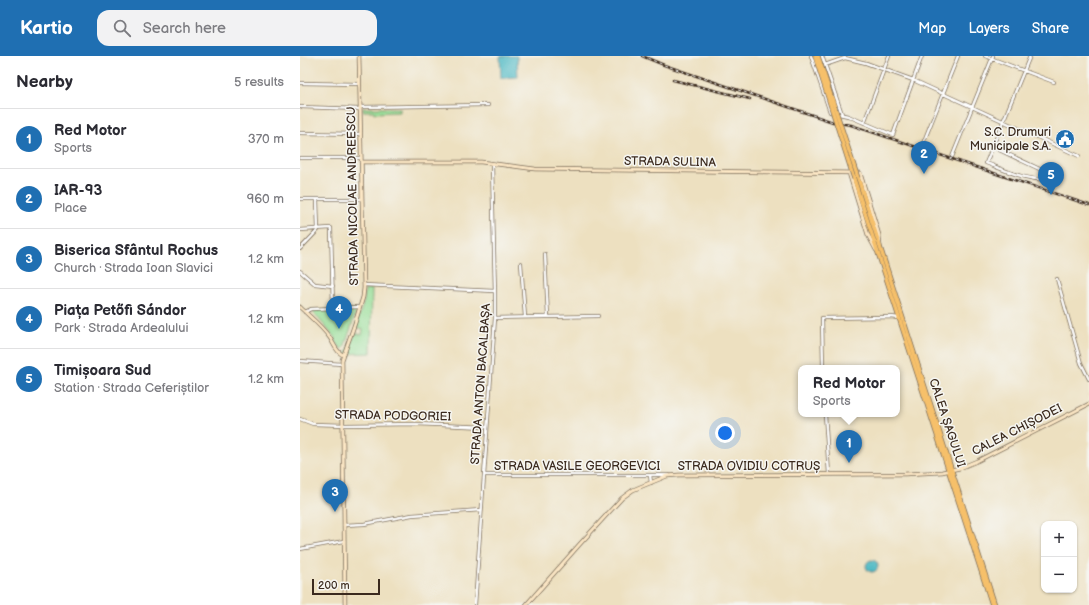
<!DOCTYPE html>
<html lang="en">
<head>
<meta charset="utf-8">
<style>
	:root { --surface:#fff; --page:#f2f2f3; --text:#2b2b33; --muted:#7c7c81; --line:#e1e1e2; --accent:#1f6fb2 }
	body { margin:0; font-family:"Balsamiq Sans",sans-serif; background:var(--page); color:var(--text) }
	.controls { position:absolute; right:12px; bottom:12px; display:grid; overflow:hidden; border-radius:8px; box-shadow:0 1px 3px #0004 }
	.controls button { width:36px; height:36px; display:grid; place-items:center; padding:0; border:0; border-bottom:1px solid var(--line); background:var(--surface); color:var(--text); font:20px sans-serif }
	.scale { position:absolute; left:12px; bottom:10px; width:68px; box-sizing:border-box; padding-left:4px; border:2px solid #3b2a1e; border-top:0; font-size:11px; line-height:14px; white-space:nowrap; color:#3b2a1e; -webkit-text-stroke:3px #f6f6f2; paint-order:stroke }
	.you { position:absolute; left:425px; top:377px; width:14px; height:14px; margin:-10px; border:3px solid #fff; border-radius:50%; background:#1a73e8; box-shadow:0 0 0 6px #1a73e833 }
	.badge { display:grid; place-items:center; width:26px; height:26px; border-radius:50%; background:var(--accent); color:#fff; font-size:13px; font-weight:700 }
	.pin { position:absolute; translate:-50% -33px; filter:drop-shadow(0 1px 2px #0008) }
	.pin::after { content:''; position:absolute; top:21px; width:14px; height:12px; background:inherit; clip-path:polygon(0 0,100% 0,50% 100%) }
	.popup { position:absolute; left:498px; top:309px; width:102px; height:52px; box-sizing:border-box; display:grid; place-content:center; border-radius:8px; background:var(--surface); filter:drop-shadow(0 1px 3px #0005); font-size:13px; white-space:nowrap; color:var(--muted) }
	.popup b { font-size:15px; color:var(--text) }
	.popup::after { content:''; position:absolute; left:50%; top:100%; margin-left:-8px; border:8px solid transparent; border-top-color:var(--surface) }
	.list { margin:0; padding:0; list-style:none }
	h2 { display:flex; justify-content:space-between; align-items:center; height:52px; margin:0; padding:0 16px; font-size:17px }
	h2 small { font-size:13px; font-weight:400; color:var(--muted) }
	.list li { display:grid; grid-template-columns:26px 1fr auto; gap:12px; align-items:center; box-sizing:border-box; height:60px; padding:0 16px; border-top:1px solid var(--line) }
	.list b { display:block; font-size:15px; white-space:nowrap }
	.list p { margin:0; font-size:13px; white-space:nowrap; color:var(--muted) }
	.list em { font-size:13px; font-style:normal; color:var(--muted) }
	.icon { flex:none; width:22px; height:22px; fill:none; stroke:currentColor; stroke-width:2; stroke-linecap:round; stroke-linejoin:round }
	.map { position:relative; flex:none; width:789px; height:549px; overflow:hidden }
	header { display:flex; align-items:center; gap:24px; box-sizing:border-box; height:56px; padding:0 20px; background:var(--accent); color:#fff }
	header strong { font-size:19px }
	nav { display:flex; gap:22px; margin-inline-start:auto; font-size:14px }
	.search { width:280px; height:36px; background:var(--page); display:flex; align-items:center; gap:10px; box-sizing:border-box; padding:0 14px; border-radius:12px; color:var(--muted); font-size:15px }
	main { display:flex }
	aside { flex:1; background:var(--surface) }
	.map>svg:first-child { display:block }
	.green { fill:#98de97; stroke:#6a845a }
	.water { fill:#49b7c2; stroke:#427070 }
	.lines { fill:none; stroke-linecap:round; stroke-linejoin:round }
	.street-casing { stroke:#796a57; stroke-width:4 }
	.secondary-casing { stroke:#796a57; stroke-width:4.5 }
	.primary-casing { stroke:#796a57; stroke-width:5 }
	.street { stroke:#fff; stroke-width:2.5 }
	.secondary { stroke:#fbe6c4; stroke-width:3 }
	.primary { stroke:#f6c06b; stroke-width:3.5 }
	.rail-casing { stroke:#3b2a1e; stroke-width:2.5 }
	.rail { stroke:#f6f6f2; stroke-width:1; stroke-dasharray:3; stroke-linecap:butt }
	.primary-bridge-casing { stroke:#796a57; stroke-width:5; stroke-linecap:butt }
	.primary-bridge { stroke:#f6c06b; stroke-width:3.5 }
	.labels { text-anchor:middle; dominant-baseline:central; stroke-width:3; stroke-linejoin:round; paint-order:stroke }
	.poi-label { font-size:12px; fill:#3b2a1e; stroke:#f6f6f2; text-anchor:end }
	.street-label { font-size:12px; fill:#3b2a1e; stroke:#f6f6f2 }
</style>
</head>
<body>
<header>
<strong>Kartio</strong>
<div class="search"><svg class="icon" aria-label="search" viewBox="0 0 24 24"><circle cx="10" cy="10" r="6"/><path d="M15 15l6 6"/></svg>Search here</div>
<nav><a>Map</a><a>Layers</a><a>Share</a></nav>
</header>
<main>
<aside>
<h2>Nearby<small>5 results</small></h2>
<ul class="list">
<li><span class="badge">1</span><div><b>Red Motor</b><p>Sports</p></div><em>370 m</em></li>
<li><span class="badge">2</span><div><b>IAR-93</b><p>Place</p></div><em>960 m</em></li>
<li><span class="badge">3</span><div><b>Biserica Sfântul Rochus</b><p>Church · Strada Ioan Slavici</p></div><em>1.2 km</em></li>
<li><span class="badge">4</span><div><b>Piața Petőfi Sándor</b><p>Park · Strada Ardealului</p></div><em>1.2 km</em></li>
<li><span class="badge">5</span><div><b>Timișoara Sud</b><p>Station · Strada Ceferiștilor</p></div><em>1.2 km</em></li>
</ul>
</aside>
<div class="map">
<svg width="789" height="549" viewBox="0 0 789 549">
	<rect width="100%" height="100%" fill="#f6f6f2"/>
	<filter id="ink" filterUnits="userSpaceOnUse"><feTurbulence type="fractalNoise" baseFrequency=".025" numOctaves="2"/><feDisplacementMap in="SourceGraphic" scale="8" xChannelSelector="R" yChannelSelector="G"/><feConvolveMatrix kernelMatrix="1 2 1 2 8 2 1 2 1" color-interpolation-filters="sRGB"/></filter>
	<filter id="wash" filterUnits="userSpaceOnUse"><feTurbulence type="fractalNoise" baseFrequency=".012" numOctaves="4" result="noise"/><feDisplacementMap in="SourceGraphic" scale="16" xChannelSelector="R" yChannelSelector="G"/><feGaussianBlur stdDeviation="0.9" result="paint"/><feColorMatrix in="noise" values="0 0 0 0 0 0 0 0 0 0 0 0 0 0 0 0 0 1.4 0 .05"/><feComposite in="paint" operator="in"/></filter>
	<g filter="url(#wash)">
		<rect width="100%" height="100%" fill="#ede0c0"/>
		<path class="green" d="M63,52H100V56L74,57V55H63Z
			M65,233H72L71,297L46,298L55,277L62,279L63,273L57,271L56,269L64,245Z
			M50,253L57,254L44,292L41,293L35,285L36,284L35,282L12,255L13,254H35L36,255H50Z"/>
		<path class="water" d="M200,0H217L218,21L201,22Z
			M566 510a6 6 0 1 1 12 0a6 6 0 1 1-12 0Z"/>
	</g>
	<g filter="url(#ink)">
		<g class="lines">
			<g class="street-casing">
				<path id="street" d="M511,0L530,56L548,60L593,79L622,0
					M522,0L542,58
					M685,0L754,26
					M730,0L686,107C707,115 729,126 752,123L753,120L748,118L745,122L742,124
					M525,9L545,2L566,7L613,24L779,100
					M0,27L59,28
					M0,51L60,53
					M60,51L188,49
					M564,67L589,0
					M0,77L60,78
					M622,90L658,0
					M693,91L748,117
					M652,101L693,0
					M0,102H61
					M0,143H61
					M0,174L31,172L33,252
					M0,193L18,174L17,143
					M245,198L248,261
					M221,207L225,261
					M0,215L15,228L33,230
					M757,223L781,307L789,323
					M64,229L195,235
					M5,256L11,253L59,251
					M195,262L298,260
					M0,305L42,308
					M523,312L522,262L591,261L599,262
					M525,358L529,418
					M0,363L13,368L46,369L116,368L187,371
					M184,419H369
					M350,419L351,427
					M44,469L64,468L112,459L181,454
					M0,493L44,485
					M175,549L195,262V238L192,108"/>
			</g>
			<g class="secondary-casing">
				<path id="secondary" d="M61,106H181L235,113L560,117L579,179L580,190
					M549,117L568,179L576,194
					M0,251C10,261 22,270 30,282C34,288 36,296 43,299
					M45,549L42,304L55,267L63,241L64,232L59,0
					M226,549L279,489L322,442L333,434L340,431L367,420L379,419L605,418L642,416L660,412L677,405L789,348"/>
			</g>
			<g class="primary-casing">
				<path id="primary" d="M515,0L517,7
					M518,0L520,6
					M558,122L695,549
					M554,123L692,549"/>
			</g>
			<use href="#street" class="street"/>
			<use href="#secondary" class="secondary"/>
			<use href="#primary" class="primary"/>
			<g class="rail-casing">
				<path id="rail" d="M342,0L364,9L533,66L551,69L789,149
					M373,24L450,43"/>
			</g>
			<use href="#rail" class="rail"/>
			<g class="primary-bridge-casing">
				<path id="primary-bridge" d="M520,6L558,122
					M517,7L554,123"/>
			</g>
			<use href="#primary-bridge" class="primary-bridge"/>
		</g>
	</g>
	<defs>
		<g id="civic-disc" transform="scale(1)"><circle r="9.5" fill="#1f6fb2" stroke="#f6f6f2"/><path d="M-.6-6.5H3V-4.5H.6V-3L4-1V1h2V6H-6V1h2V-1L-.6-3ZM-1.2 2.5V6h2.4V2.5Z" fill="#fff"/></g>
	</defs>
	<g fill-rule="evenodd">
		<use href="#civic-disc" x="765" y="83"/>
	</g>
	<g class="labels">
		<g class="poi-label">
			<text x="751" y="76">S.C. Drumuri<tspan x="751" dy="14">Municipale S.A.</tspan></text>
		</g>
		<g class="street-label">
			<text transform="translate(370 106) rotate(1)">STRADA SULINA</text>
			<text transform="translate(53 140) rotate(-91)">STRADA NICOLAE ANDREESCU</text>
			<text transform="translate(181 328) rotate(-86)">STRADA ANTON BACALBAȘA</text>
			<text transform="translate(93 360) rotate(1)">STRADA PODGORIEI</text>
			<text transform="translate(647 367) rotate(72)">CALEA ȘAGULUI</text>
			<text transform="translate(717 374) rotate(-27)">CALEA CHIȘODEI</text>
			<text x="277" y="410">STRADA VASILE GEORGEVICI</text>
			<text x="449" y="410">STRADA OVIDIU COTRUȘ</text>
		</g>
	</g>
</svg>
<div class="controls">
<button>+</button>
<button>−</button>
</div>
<div class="scale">200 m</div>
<div class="you"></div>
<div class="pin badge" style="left:549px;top:407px">1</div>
<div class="popup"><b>Red Motor</b>Sports</div>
<div class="pin badge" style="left:624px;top:118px">2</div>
<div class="pin badge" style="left:35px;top:456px">3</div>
<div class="pin badge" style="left:39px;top:273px">4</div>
<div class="pin badge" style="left:751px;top:139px">5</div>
</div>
</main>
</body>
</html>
